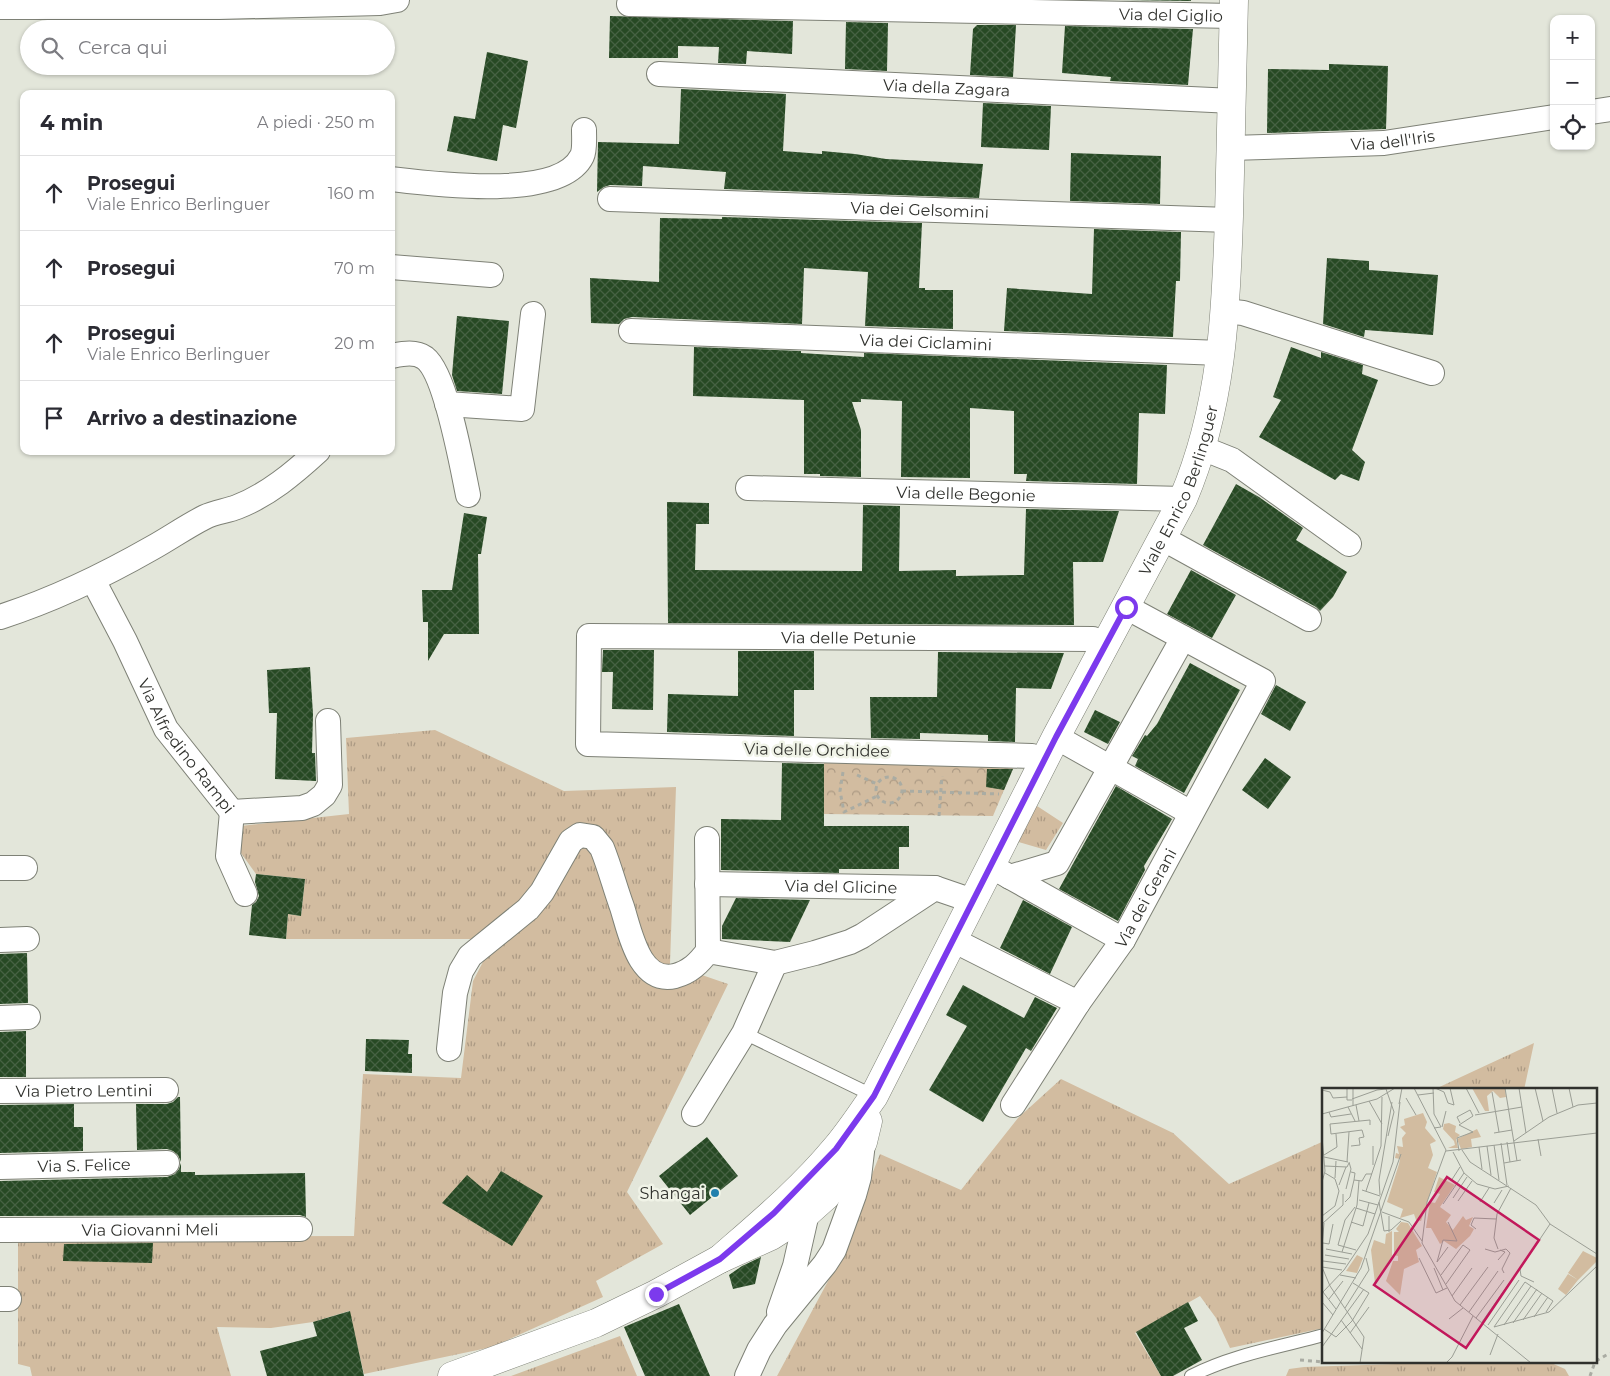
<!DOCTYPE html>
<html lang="it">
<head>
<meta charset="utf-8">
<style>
	:root { --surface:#fff; --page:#f2f2f3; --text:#2b2b33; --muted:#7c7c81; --line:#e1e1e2 }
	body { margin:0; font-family:Montserrat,sans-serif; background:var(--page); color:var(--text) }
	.controls { position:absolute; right:15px; top:15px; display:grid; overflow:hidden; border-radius:10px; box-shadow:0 1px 4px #0004 }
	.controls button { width:45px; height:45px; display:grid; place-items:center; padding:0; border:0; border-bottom:1px solid var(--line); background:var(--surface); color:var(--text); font:25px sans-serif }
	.stop { position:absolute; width:15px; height:15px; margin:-11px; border:4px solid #7c3aed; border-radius:50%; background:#fff }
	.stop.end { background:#7c3aed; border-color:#fff; box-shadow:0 1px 5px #0008 }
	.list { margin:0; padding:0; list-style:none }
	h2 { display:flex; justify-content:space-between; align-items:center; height:65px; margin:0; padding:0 20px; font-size:21px }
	h2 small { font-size:16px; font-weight:400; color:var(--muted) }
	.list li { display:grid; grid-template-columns:32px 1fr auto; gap:15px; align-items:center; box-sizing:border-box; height:75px; padding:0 20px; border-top:1px solid var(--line) }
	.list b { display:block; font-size:19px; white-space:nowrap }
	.list p { margin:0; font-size:16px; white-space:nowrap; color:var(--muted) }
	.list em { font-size:16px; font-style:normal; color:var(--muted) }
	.icon { flex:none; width:28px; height:28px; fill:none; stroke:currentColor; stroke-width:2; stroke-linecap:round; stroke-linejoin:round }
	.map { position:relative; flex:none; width:1610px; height:1376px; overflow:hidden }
	.search { position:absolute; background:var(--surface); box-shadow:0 1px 4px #0004; left:20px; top:20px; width:375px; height:55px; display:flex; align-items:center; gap:12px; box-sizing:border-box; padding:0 18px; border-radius:28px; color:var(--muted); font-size:19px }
	.panel { position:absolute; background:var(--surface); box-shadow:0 1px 4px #0004; left:20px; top:90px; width:375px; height:365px; border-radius:10px }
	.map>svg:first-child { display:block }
	.grass { fill:url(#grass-tufts) }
	.forest { fill:url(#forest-crowns) }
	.building { fill:url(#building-cross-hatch) }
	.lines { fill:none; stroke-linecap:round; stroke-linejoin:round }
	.lane-casing { stroke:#7e8176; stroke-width:14 }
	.street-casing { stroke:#7e8176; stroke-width:26 }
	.secondary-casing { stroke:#7e8176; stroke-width:29 }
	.path { stroke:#aaaca3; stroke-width:3; stroke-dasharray:4 4; stroke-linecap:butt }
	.lane { stroke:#fff; stroke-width:12 }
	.street { stroke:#fff; stroke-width:24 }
	.secondary { stroke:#fff; stroke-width:28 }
	.route { stroke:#7c3aed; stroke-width:6 }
	.poi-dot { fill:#2280ad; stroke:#f0f3e7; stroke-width:2 }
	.labels { text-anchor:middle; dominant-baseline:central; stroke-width:5; stroke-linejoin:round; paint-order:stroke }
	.street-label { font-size:16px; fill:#30312d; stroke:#f0f3e7 }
	.poi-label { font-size:16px; fill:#30312d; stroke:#f0f3e7; text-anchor:end }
	.inset-road { fill:none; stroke:#9b9e95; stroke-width:1 }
	.view { fill:#c2185b; fill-opacity:0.15; stroke:#c2185b; stroke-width:2.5 }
	.inset-edge { fill:none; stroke:#30312d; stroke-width:2.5 }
</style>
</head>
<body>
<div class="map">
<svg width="1610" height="1376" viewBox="0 0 1610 1376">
	<defs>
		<pattern id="grass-tufts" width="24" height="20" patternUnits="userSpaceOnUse" patternTransform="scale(1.25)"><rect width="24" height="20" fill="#d2bca0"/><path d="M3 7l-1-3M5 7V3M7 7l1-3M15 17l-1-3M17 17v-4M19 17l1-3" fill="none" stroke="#ab9983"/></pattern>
		<pattern id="forest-crowns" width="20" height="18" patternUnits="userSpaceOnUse" patternTransform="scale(1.25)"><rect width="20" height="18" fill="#d2bca0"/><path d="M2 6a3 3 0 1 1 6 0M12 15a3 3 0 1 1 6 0" fill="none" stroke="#ab9983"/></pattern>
		<pattern id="building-cross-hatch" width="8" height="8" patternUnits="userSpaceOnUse" patternTransform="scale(1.25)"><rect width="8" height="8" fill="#274924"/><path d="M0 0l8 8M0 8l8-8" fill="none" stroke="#466143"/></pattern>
	</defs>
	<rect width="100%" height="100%" fill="#e3e6da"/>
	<path class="grass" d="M435,730L564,791L676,787L670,964L728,984L627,1192L663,1244L596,1281L603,1297L492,1347L364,1374L349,1311L313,1322L271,1328L217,1327L231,1376H32L30,1367L18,1364V1237L354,1236L363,1074L461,1078L473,981L485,958L509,939H286L288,914L301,916L305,879L256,874L223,828L349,814L346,738Z
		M1034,804L1063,823L1046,850L1015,841Z
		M1534,1043L1524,1090H1433Z
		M1061,1079L1173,1133L1229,1184L1324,1141V1328L1230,1348L1216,1318L1200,1296L1135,1333L1161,1376H777L848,1244L860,1205L880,1154L961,1190L1018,1118Z
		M620,1336L637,1376H511Z
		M1459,1362H1549L1565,1369L1569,1376H1286L1289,1369L1304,1367Z"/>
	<path class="forest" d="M824,763L1014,766L993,816L824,814Z"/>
	<path class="building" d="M1120,0H1191V1Z
		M610,16L793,21L792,54L747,51L746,64L718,63L719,47L678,46V58H609Z
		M846,22L888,23L887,71L845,69Z
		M977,25H1016L1013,77L970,75L973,29Z
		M1065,26L1193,29L1188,85L1110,81L1111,77L1062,73Z
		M487,52L528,61L516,128L503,125L497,161L447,151L454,116L475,119Z
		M1329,64L1388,66L1386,129L1267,133L1268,69L1329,70Z
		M681,89L786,94L783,151L822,154V151L855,154L886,159L983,164L979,198L724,189L726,172L643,166L642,186L610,185L604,187L597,192L598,142L679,144Z
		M983,103L1051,106L1049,150L981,147Z
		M1071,153L1161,156L1160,204L1070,201Z
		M722,217L922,223L919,288H925V290H953V329L865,326L868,272L804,268L802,324L632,317L624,319L619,324L591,323L590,278L659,282L660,218L722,219Z
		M1094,229L1181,232L1180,281H1176L1173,337L1004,331L1007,288L1092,294Z
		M1327,258L1369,261V270L1438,275L1433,335L1365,330L1364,337L1323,324Z
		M457,316L509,321L502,394L457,391L452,375Z
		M694,347L801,351V353L864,357V353L1167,365L1165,414L1139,413L1137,484L1026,481L1027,474H1014V411L970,408V478L901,477L902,401L861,399V402H852L861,430V477L820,476V474H804V400L693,396Z
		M1291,347L1321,358V352L1363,365L1362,374L1378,380L1352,450L1365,462L1359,481L1341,474L1335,480L1259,437L1281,400L1273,397Z
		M1236,484L1259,497L1303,528L1296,540L1347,572L1333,597L1320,611L1316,607L1203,545Z
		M667,502L709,503V524H696L695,570L862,571L863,505L900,506L899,571L956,570V576L1024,575L1026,509L1119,511L1103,562H1073L1074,625L668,623Z
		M464,513L487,517L481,554H478L479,634H444L428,661V622H423L422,590H452Z
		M1191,570L1236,595L1212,638L1167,614Z
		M603,650H654L653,710L612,709L613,672H602Z
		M738,651H814V690H794V736L667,732L668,694L738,696Z
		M938,652L1064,653L1051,689L1016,688L1015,742L988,741V735L920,733V739L871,738L870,697H937Z
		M1190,663L1240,690L1184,793L1135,766L1138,759L1132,756L1145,735L1147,736L1157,724Z
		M310,667L313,714L312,753H315L316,781L275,779L277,713H269L267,670Z
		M1276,685L1306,702L1290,731L1261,714Z
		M1095,710L1120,722L1108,744L1084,732Z
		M1265,758L1291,777L1268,809L1242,790Z
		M782,763L824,764V826H909V847H899V869H839V873L721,870V819L781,820Z
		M987,769H1013L1004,790L986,787Z
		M1116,786L1172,819L1144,866L1145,870L1118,921L1059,889Z
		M256,874L305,879L301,916L288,914L286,939L249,935L252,905L256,902L259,896L255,882Z
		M736,898L810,900L790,942L722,939V926Z
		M1023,900L1072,927L1050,974L1000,948Z
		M27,953L28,1003L0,1004V954Z
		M963,985L1024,1018L1035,997L1057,1008L1031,1051L1026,1048L983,1122L929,1090L967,1026L946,1015Z
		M26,1031V1077H0V1032Z
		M366,1039L409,1040L408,1054H412V1073L365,1071Z
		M178,1097H180L181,1162L178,1155L173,1151L167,1149L137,1150L136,1104H167L173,1102Z
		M74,1104V1127H83V1151L0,1153V1105Z
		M707,1137L738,1176L690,1215L659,1176Z
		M181,1163V1172H195V1175L305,1173L306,1217L300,1215L0,1216V1181L167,1177L175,1174L179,1169Z
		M501,1171L543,1196L512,1246L442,1203L467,1175L487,1192Z
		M153,1243L152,1263L63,1261L64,1244Z
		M761,1257L755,1284L733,1289L729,1275L742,1266Z
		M1188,1302L1198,1321L1184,1328L1202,1360L1173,1376H1161L1136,1332Z
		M679,1304L710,1376H645L624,1327Z
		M350,1311L364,1376H267L260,1351L317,1336L313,1322Z"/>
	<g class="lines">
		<g class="lane-casing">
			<path id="lane" d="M744,1033L874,1096
				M1191,1376C1232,1355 1279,1347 1324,1335"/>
		</g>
		<g class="street-casing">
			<g id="street">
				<path id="s1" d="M629,4L1233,16"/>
				<path d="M0,7H219L380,3L397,0"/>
				<path id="s2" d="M659,74L1233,101"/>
				<path d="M1591,112L1610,109"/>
				<path id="s3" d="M1231,148L1384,143L1554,117"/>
				<path d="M391,179C432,184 560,201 582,156C585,150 584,138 584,130"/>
				<path id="s4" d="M610,199L1229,220"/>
				<path d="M391,267L491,275"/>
				<path d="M1225,311L1243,313L1432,373"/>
				<path id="s5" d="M631,331L1221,353"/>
				<path d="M391,356C402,354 415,351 425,358C446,374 462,466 468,495"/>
				<path d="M447,404L522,409L533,314"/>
				<path d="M1202,448L1232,460L1349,544"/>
				<path id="s6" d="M748,488L1183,499"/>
				<path d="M1162,538L1309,619"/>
				<path id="s7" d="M93,580L125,641L166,729L232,812L302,808L313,804L324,795L330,785L328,721"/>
				<path d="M0,617C53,600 103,576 152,548C170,538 187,526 205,517C215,512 227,511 237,507C268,495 294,473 318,451"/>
				<path d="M1056,737L1191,813"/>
				<path id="s8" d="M1044,762L1032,756L588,744L589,636L1093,639L1106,645"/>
				<path d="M232,812L228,856L245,894"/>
				<path d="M707,839L708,951"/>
				<path d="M0,868H25"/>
				<path d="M1003,873L1123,940"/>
				<path d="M1010,877L1057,863L1183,638"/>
				<path id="s9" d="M707,884L935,888L973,901"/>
				<path d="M0,940L27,939"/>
				<path d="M953,940L1078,1003"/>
				<path d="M0,1018L28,1017"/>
				<path d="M449,1049L455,993L461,971L470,956L528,909L542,892L571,841L580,835L593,837L602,848C610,868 615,888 622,907C630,932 639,984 675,976C690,972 699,963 708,951L775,963L815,953L850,942L862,936L935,888"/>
				<path id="s10" d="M0,1091L166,1090"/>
				<path id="s11" d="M1013,1105L1078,1003L1123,940L1263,681L1126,607"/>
				<path d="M694,1114L744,1033L775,963"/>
				<path id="s12" d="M0,1167L167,1163"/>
				<path id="s13" d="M0,1230L300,1229"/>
				<path d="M0,1299H9"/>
				<path d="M779,1312L795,1266L807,1213L812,1202"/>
				<path d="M747,1376L759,1350L775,1325L825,1264L834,1250L854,1195L859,1177L863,1143"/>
			</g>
		</g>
		<g class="secondary-casing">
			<g id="secondary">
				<path id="s14" d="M720,1259C760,1224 801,1190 835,1149C849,1133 861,1114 874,1096L1056,737L1183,499C1222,407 1226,315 1229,216C1231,144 1232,72 1234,0"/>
				<path d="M452,1376L596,1323L656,1294L720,1259L771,1236L807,1213L826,1196L845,1171L863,1142L868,1121"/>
			</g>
		</g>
		<path class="path" d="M843,772L840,791L844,812L877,796
			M857,775L877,784
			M876 790a13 13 0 1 1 26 0a13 13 0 1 1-26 0Z
			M902,791L999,794
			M939,816L942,776
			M1300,1360L1324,1362
			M1596,1361L1610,1353
			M1590,1376L1595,1362"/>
		<use href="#lane" class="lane"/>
		<use href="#street" class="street"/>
		<use href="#secondary" class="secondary"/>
	</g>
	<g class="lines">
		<path class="route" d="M656,1294L720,1259L774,1213L836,1149L874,1096L1056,737L1126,607"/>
	</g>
	<circle class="poi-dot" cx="715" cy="1193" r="5"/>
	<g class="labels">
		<g class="street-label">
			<text stroke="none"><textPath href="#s1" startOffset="542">Via del Giglio</textPath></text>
			<text stroke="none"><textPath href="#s2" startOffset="288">Via della Zagara</textPath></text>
			<text stroke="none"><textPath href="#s3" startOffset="162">Via dell'Iris</textPath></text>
			<text stroke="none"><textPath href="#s4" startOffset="310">Via dei Gelsomini</textPath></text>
			<text stroke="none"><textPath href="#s5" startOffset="295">Via dei Ciclamini</textPath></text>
			<text stroke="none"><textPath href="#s14" startOffset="904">Viale Enrico Berlinguer</textPath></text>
			<text stroke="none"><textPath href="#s6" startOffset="218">Via delle Begonie</textPath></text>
			<text stroke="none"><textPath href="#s8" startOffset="825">Via delle Petunie</textPath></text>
			<text stroke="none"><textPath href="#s7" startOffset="191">Via Alfredino Rampi</textPath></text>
			<text transform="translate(817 750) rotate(1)">Via delle Orchidee</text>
			<text stroke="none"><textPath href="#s9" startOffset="134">Via del Glicine</textPath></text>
			<text stroke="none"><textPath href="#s11" startOffset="246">Via dei Gerani</textPath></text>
			<text stroke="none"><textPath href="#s10" startOffset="84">Via Pietro Lentini</textPath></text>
			<text stroke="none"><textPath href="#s12" startOffset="84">Via S. Felice</textPath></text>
			<text stroke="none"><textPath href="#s13" startOffset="150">Via Giovanni Meli</textPath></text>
		</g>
		<g class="poi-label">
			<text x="705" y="1193">Shangai</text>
		</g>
	</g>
	<g transform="translate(1322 1088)">
		<rect width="275" height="275" fill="#e3e6da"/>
		<path d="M150,0H183L184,9L178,10L171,3L165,8L167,23H163ZM101,25L105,34L103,40L114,53L108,56L111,67L106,80L115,84L99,133L94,132L92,126L78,130L81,121L65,114L77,76L78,71L73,70L74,65L77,66L75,58L81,59L80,50L84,45L78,39L83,37L82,31ZM127,35L134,38L133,44L138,47L134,51L136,60H126L133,57L132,53L121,41L122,36ZM155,41L159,49L149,51L150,59L139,61L135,51ZM117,89L133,97L118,119L129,127L124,134L131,142L141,128L144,132L151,129L147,138L152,141L148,148L134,161L122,153L118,156L109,140H104L108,114L113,115L118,106L112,104ZM79,134L86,135L100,158L94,162L97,174L82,181L78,207L64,193L71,173H76V168L72,167V144H77L74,141ZM70,143V168L53,195L49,162L52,152L63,156L64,146ZM261,163L275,170V173L256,192L246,185ZM35,167L41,170L35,185L24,183ZM246,186L256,192L244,207L236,201Z" fill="#d2bca0"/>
		<path class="inset-road" d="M25,0V12H30M31,0V18M92,0L124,62L105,114L100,155L133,213L209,275M111,0L112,26L119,39L112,40M113,0L122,4L126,15L132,17M128,0L132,17M144,0L157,25M183,0L195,73M197,0L204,45M213,0L221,33M230,0L235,25M247,0L251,19M64,1L72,24L66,48M0,2L8,4L11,10L25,9M170,4L177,44M96,7L112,5M84,10L94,27M30,11L55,2L72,0M47,13L60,36M77,16L80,0M34,17L37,33M26,19L33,33M7,24L9,29L29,26M0,26L55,11L73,0M153,27L200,19M120,39L124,23M172,45L190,42M0,49L3,83L0,94M216,51L219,68M192,53L227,29L256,17L275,15M185,54L188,74M179,55L185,97M172,57L177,92M29,58L38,57L37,50L42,49L40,42L9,46L8,36L48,32V37M51,58V77M165,58L169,87M157,59L160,81M140,62L148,74L214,117L228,136L275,166M124,63L275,45M137,63L135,50L151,44L137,37L151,28L148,22L135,29L138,35M131,64L142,85L155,96L173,101L187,98M2,67L15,59L14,46M2,69L26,74M25,74L27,44M182,75L199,72M3,78L25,79L27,75M13,90L14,73M32,92L40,93L44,86H50M129,93L138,79M17,97L24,79M24,101L29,81L27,74M40,102L58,108M44,103L59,58L60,9M58,107L57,92L70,14M131,110L145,89M37,112L56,117M136,113L150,93M23,114L28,109L32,92L33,85L29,84M57,114L62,143L69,142L79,133M158,114L167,100M172,115L180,102M121,116L142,85M33,119L23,132L16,157L34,162M34,120L53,126M60,124L87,134L100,153M0,128L13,118L17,103L13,91L3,85M29,134L41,138L47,115M0,136L21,117V106M154,141L149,137L152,130L174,131M67,144V128M1,155L7,156L11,136M0,159L2,135M4,161L30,166M163,161L173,164L184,161L188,165L180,181L182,185M176,161L172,150L175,126L189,100M20,164L35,117L37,93M3,167L27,171M97,170L114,205L125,200M176,172L183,164L178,162M1,173L24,176M115,174L121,152L135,153L126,134M115,174L126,159M0,179L8,198L42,249L38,275M0,179L20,182M112,180L121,202M18,187L34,190M119,187L141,157L148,162L124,196M212,194L199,188L198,181L228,136M1,204L14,221M0,205L22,182L46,146L71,74L78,14M130,208L150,180M7,211L21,193M0,214L11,227M138,217L166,179M23,220L47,182L44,170M147,224L176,183M212,229L226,209M154,230L182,192M127,231L141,220M19,232L40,261M201,232L220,205M160,234L188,194M191,235L215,201M166,237L197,192M182,237L209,198M172,239L227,224L275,178M172,239L203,194L231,213L224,224M2,241L14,249L30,233L47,205L31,195M0,245L39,180L79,66M28,245L47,219M0,259L42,201M168,267L176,246M124,275L130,269L151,228"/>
		<path class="view" d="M125,89L217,152L144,260L52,197Z"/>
		<rect width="275" height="275" class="inset-edge"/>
	</g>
</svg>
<div class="controls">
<button>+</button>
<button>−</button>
<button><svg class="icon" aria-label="locate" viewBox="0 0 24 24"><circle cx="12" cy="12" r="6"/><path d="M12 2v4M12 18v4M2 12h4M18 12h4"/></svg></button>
</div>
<div class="stop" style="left:1126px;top:607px"></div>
<div class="stop end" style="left:656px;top:1294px"></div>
<div class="search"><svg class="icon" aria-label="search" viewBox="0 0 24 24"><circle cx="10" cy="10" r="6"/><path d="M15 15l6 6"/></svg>Cerca qui</div>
<section class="panel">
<h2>4 min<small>A piedi · 250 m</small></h2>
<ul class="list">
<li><svg class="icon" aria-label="ahead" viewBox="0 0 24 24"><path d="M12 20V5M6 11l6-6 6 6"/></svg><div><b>Prosegui</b><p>Viale Enrico Berlinguer</p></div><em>160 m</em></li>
<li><svg class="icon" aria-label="ahead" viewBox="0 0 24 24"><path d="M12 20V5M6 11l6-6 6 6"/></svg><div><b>Prosegui</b></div><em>70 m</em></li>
<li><svg class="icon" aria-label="ahead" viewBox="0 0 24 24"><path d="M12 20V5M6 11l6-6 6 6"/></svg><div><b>Prosegui</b><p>Viale Enrico Berlinguer</p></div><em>20 m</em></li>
<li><svg class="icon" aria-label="arrive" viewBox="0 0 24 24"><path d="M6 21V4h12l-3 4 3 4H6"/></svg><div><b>Arrivo a destinazione</b></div></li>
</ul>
</section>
</div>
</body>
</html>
